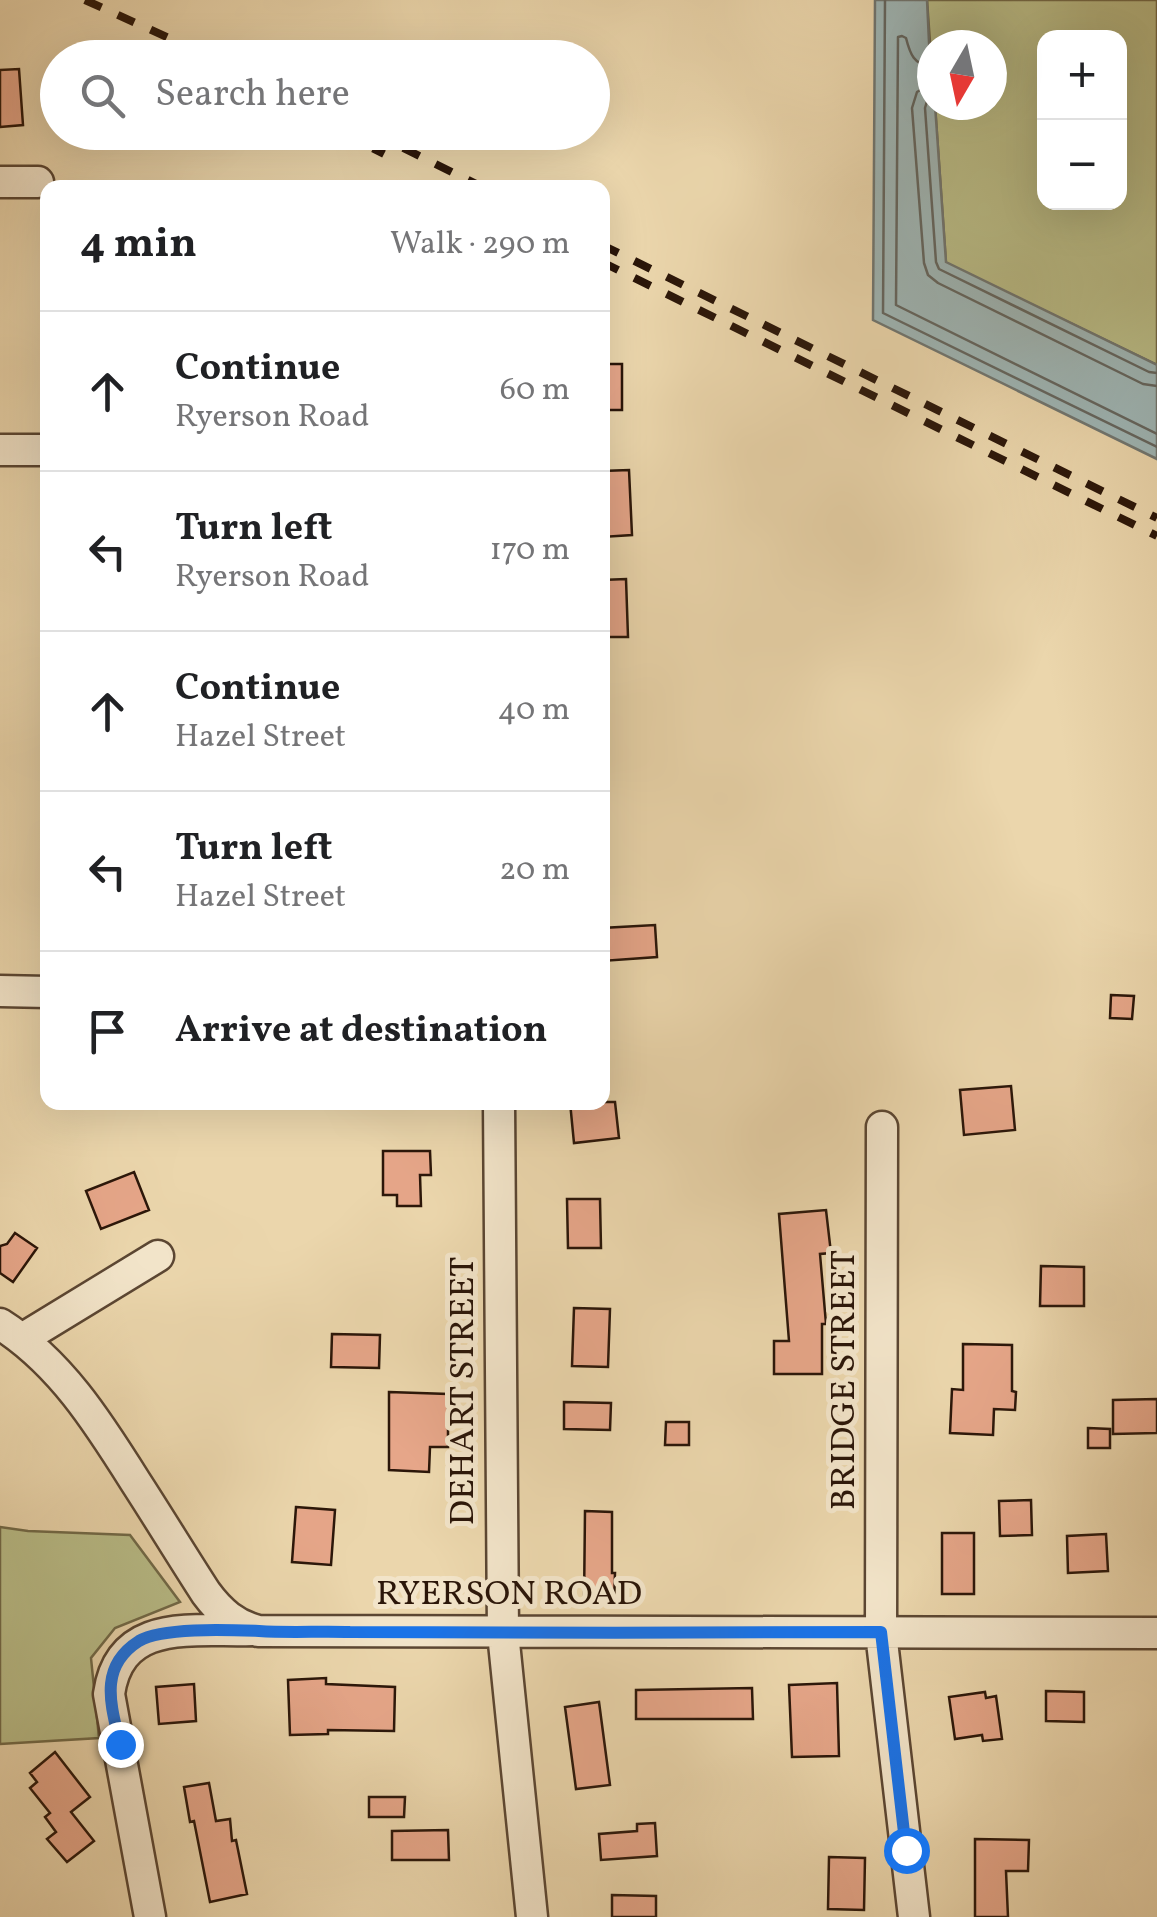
<!DOCTYPE html>
<html lang="en">
<head>
<meta charset="utf-8">
<style>
	:root { --surface:#fff; --page:#f6f6f6; --text:#202124; --muted:#757577; --line:#e0e0e0 }
	body { margin:0; font-family:Vollkorn,serif; background:var(--page); color:var(--text) }
	.controls { position:absolute; right:30px; top:30px; display:grid; overflow:hidden; border-radius:20px; box-shadow:0 10px 40px #0002 }
	.controls button { width:90px; height:90px; display:grid; place-items:center; padding:0; border:0; border-bottom:2px solid var(--line); background:var(--surface); color:var(--text); font:50px sans-serif }
	.compass { position:absolute; left:917px; top:30px; width:90px; height:90px; border-radius:50%; background:var(--surface); box-shadow:0 10px 40px #0002; rotate:189deg }
	.stop { position:absolute; width:30px; height:30px; margin:-22px; border:8px solid #1a73e8; border-radius:50%; background:#fff }
	.stop.end { background:#1a73e8; border-color:#fff; box-shadow:0 2px 10px #0008 }
	.list { margin:0; padding:0; list-style:none }
	h2 { display:flex; justify-content:space-between; align-items:center; height:130px; margin:0; padding:0 40px; font-size:42px }
	h2 small { font-size:32px; font-weight:400; color:var(--muted) }
	.list li { display:grid; grid-template-columns:65px 1fr auto; gap:30px; align-items:center; box-sizing:border-box; height:160px; padding:0 40px; border-top:2px solid var(--line) }
	.list b { display:block; font-size:38px; white-space:nowrap }
	.list p { margin:0; font-size:32px; white-space:nowrap; color:var(--muted) }
	.list em { font-size:32px; font-style:normal; color:var(--muted) }
	.icon { flex:none; width:55px; height:55px; fill:none; stroke:currentColor; stroke-width:2; stroke-linecap:round; stroke-linejoin:round }
	.map { position:relative; flex:none; width:1157px; height:1917px; overflow:hidden }
	.search { position:absolute; background:var(--surface); box-shadow:0 10px 40px #0002; left:40px; top:40px; width:570px; height:110px; display:flex; align-items:center; gap:25px; box-sizing:border-box; padding:0 35px; border-radius:55px; color:var(--muted); font-size:38px }
	.panel { position:absolute; background:var(--surface); box-shadow:0 10px 40px #0002; left:40px; top:180px; width:570px; height:930px; border-radius:20px }
	.map>svg:first-child { display:block }
	.green { fill:#b9bd88; stroke:#726a48; stroke-width:2.5; fill-rule:evenodd }
	.water { fill:#9eb6b6; stroke:#707671; stroke-width:2.5 }
	.lines { fill:none; stroke-linecap:round; stroke-linejoin:round }
	.shore { stroke:#646660; stroke-width:2.5 }
	.building { fill:#e6a689; stroke:#2b1609; stroke-width:2.5 }
	.minor-casing { stroke:#5b4632; stroke-width:35 }
	.minor { stroke:#f2e4c9; stroke-width:30 }
	.rail { stroke:#2b1609; stroke-width:8; stroke-dasharray:18 18; stroke-linecap:butt }
	.route { stroke:#1a73e8; stroke-width:12 }
	.labels { text-anchor:middle; dominant-baseline:central; stroke-width:10; stroke-linejoin:round; paint-order:stroke }
	.street-label { font-size:35px; fill:#2b1609; stroke:#f2e4c9 }
</style>
</head>
<body>
<div class="map">
<svg width="1157" height="1917" viewBox="0 0 1157 1917">
	<rect width="100%" height="100%" fill="#ebd6ac"/>
	<filter id="stains"><feTurbulence type="fractalNoise" baseFrequency=".002" numOctaves="4"/><feColorMatrix values="0 0 0 0 .2 0 0 0 0 .09 0 0 0 0 .02 0 0 0 .5 -.17"/></filter>
	<radialGradient id="worn" r=".72"><stop offset=".6" stop-color="#630" stop-opacity="0"/><stop offset="1" stop-color="#630" stop-opacity=".3"/></radialGradient>
	<path class="green" d="M927,0H1157V365L946,263L935,105H992V45H932V70ZM1044,38H1120V202H1044Z
		M0,1527L28,1531L130,1535L180,1602L115,1628L91,1658L99,1738L0,1744Z"/>
	<path class="water" d="M875,0H927L932,105H935L946,262L1157,365V459L873,320Z"/>
	<g class="lines">
		<path class="shore" d="M885,0L883,313L1157,447
			M932,67C914,65 910,54 906,38L902,36L898,37L896,305L1157,434
			M932,83L917,92L912,108L924,263L928,275L938,283L1143,384L1157,386
			M932,96L927,101L925,108L936,262L939,269L1149,372L1157,373"/>
	</g>
	<path class="building" d="M19,69L23,125L0,127V70Z
		M602,364H622V410H602Z
		M629,470L632,535L602,537V471Z
		M626,579L628,637H602V580Z
		M655,925L657,957L602,961V928Z
		M1111,995L1134,996L1132,1019L1110,1018Z
		M1011,1086L1015,1130L964,1135L960,1090Z
		M570,1102H615L619,1138L574,1143Z
		M383,1151H430L431,1175H420L421,1206H397V1195H383Z
		M134,1172L149,1210L101,1229L86,1191Z
		M567,1199H600L601,1248H568Z
		M826,1210L831,1253L820,1254L826,1324H822V1374H774V1341H789L779,1214Z
		M15,1233L37,1248L13,1282L0,1273V1246L7,1244Z
		M1041,1266L1084,1267V1306H1040Z
		M574,1308L610,1309L608,1367L572,1366Z
		M332,1334L380,1335L379,1368L331,1367Z
		M963,1344L1012,1345V1391L1016,1392L1015,1410L994,1409L993,1435L950,1433L952,1389L963,1390Z
		M389,1392L448,1394V1447H430L429,1472L389,1470Z
		M1157,1399V1433L1113,1434V1400Z
		M564,1402L611,1403L610,1430L564,1429Z
		M666,1422H689V1445H665Z
		M1088,1428L1110,1429V1448H1088Z
		M1031,1500L1032,1535L1000,1536L999,1501Z
		M296,1507L335,1510L331,1565L292,1562Z
		M585,1511L612,1512V1573H615L614,1603H584Z
		M942,1533H974V1594H942Z
		M1106,1534L1108,1571L1068,1573L1067,1536Z
		M326,1678V1684L395,1687L394,1731L328,1730V1734L290,1735L288,1680Z
		M837,1683L839,1756L792,1757L789,1685Z
		M194,1684L196,1721L159,1724L156,1687Z
		M752,1688L753,1719H636V1690Z
		M1046,1691L1084,1692V1722L1046,1721Z
		M985,1692L986,1698L996,1696L1002,1739L983,1741L982,1735L955,1739L949,1697Z
		M599,1702L610,1785L576,1789L565,1707Z
		M55,1752L90,1797L71,1812L94,1841L67,1862L47,1839L56,1832L45,1817L50,1813L30,1788L37,1782L30,1773Z
		M209,1783L216,1821L230,1819L232,1841L236,1840L247,1894L210,1902L194,1821L190,1822L184,1787Z
		M369,1797H405L404,1817H369Z
		M655,1823L657,1856L601,1860L599,1834L637,1831V1824Z
		M448,1830L449,1860H392V1831Z
		M975,1839L1029,1840L1028,1871H1006L1008,1917H975Z
		M829,1857L865,1858L864,1910L828,1909Z
		M612,1895L656,1896V1917H612Z"/>
	<g class="lines">
		<g class="minor-casing">
			<path id="minor" d="M0,182H38
				M0,450H48
				M0,991L48,992
				M499,1102L503,1633L532,1917
				M882,1127L881,1633L914,1917
				M0,1324C60,1362 98,1422 135,1481C159,1518 182,1556 206,1593C220,1612 235,1625 258,1631L1157,1633
				M22,1339L158,1256
				M150,1917L109,1694C120,1617 193,1632 252,1630"/>
		</g>
		<use href="#minor" class="minor"/>
		<path class="rail" d="M85,0L213,58
			M341,132L384,154
			M371,132L484,188
			M602,245L1157,518
			M602,262L1157,536"/>
	</g>
	<g class="lines">
		<path class="route" d="M120,1744C111,1705 98,1667 139,1641C163,1627 230,1630 259,1631C289,1633 320,1631 350,1632C527,1633 704,1633 881,1632L906,1850"/>
	</g>
	<g class="labels">
		<g class="street-label">
			<text transform="translate(845 1380) rotate(-90)">BRIDGE STREET</text>
			<text transform="translate(464 1391) rotate(-90)">DEHART STREET</text>
			<text x="509" y="1595">RYERSON ROAD</text>
		</g>
	</g>
	<rect width="100%" height="100%" filter="url(#stains)"/>
	<rect width="100%" height="100%" fill="url(#worn)"/>
</svg>
<div class="controls">
<button>+</button>
<button>−</button>
</div>
<svg class="compass" viewBox="-18 -18 36 36"><path d="M0-13l5 13h-10z" fill="#e53935"/><path d="M0 13l5-13h-10z" fill="#757577"/></svg>
<div class="stop" style="left:906px;top:1850px"></div>
<div class="stop end" style="left:120px;top:1744px"></div>
<div class="search"><svg class="icon" aria-label="search" viewBox="0 0 24 24"><circle cx="10" cy="10" r="6"/><path d="M15 15l6 6"/></svg>Search here</div>
<section class="panel">
<h2>4 min<small>Walk · 290 m</small></h2>
<ul class="list">
<li><svg class="icon" aria-label="ahead" viewBox="0 0 24 24"><path d="M12 20V5M6 11l6-6 6 6"/></svg><div><b>Continue</b><p>Ryerson Road</p></div><em>60 m</em></li>
<li><svg class="icon" aria-label="left" viewBox="0 0 24 24"><path d="M17 20v-9H6M10 6l-5 5 5 5"/></svg><div><b>Turn left</b><p>Ryerson Road</p></div><em>170 m</em></li>
<li><svg class="icon" aria-label="ahead" viewBox="0 0 24 24"><path d="M12 20V5M6 11l6-6 6 6"/></svg><div><b>Continue</b><p>Hazel Street</p></div><em>40 m</em></li>
<li><svg class="icon" aria-label="left" viewBox="0 0 24 24"><path d="M17 20v-9H6M10 6l-5 5 5 5"/></svg><div><b>Turn left</b><p>Hazel Street</p></div><em>20 m</em></li>
<li><svg class="icon" aria-label="arrive" viewBox="0 0 24 24"><path d="M6 21V4h12l-3 4 3 4H6"/></svg><div><b>Arrive at destination</b></div></li>
</ul>
</section>
</div>
</body>
</html>
